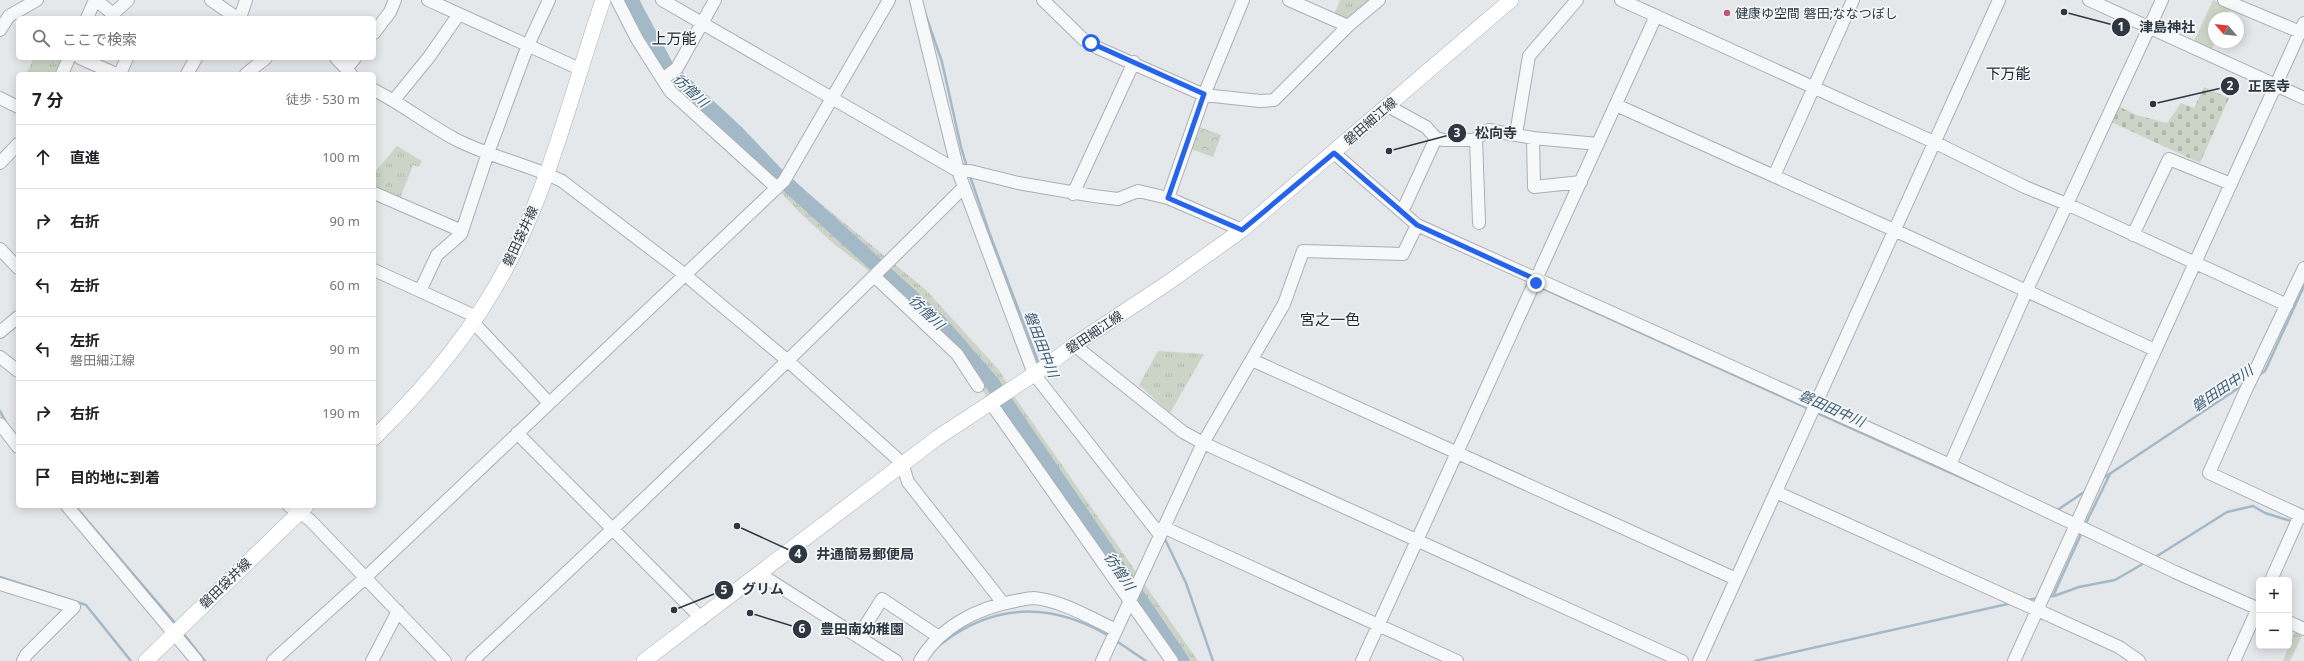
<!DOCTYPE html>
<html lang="ja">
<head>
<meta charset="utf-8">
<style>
	:root { --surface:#fff; --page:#f6f6f6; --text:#202124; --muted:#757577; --line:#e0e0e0 }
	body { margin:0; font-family:"Noto Sans","Noto Sans JP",sans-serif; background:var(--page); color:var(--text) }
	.controls { position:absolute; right:12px; bottom:12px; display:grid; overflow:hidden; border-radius:6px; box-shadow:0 2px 10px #0003 }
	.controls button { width:36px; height:36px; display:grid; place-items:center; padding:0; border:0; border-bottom:1px solid var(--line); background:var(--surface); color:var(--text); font:20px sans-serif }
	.compass { position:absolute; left:2208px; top:12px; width:36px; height:36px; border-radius:50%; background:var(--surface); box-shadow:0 2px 10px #0003; rotate:298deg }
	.stop { position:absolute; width:12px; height:12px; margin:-9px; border:3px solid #2563eb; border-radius:50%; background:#fff }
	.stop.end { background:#2563eb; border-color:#fff; box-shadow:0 1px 4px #0008 }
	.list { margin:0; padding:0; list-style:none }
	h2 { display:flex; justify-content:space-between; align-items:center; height:52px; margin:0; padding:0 16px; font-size:17px }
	h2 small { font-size:13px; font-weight:400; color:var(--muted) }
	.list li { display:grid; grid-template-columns:26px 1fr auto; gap:12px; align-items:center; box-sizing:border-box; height:64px; padding:0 16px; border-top:1px solid var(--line) }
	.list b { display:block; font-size:15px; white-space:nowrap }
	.list p { margin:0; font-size:13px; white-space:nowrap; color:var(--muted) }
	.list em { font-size:13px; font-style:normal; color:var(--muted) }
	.icon { flex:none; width:22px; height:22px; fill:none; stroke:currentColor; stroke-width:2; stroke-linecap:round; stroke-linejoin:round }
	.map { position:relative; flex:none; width:2304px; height:661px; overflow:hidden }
	.search { position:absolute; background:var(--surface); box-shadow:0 2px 10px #0003; left:16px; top:16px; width:360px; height:44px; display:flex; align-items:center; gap:10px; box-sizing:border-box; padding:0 14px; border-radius:6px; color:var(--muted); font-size:15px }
	.panel { position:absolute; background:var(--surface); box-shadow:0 2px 10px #0003; left:16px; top:72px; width:360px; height:436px; border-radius:6px }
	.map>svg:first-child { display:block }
	.grass { fill:url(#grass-tufts) }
	.forest { fill:url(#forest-crowns) }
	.cemetery { fill:url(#cemetery-stones) }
	.pitch { fill:#ccd4c7 }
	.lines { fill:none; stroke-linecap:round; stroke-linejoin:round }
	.stream { stroke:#a3b9c8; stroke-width:2.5 }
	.river { stroke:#a3b9c8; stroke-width:15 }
	.minor-casing { stroke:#aaafb5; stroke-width:14 }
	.major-casing { stroke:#a5aeb6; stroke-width:16 }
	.minor { stroke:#f7f8fa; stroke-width:12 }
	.major { stroke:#fff; stroke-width:15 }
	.route { stroke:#2563eb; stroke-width:5 }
	.poi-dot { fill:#c35673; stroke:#f4f7f8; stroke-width:1.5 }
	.labels { text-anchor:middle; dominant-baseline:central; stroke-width:3.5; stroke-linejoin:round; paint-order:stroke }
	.poi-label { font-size:13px; fill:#2e3742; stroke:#f4f7f8; text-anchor:start }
	.street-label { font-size:13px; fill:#2e3742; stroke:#f4f7f8 }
	.water-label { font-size:14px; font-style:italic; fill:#3b5a73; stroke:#f4f7f8 }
	.quarter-label { font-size:15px; fill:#1f2833; stroke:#f4f7f8 }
	.leader { fill:none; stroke:#2e3742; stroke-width:1.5 }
	.callout-dot { fill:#2e3742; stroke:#f4f7f8; stroke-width:1.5 }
	.mark-label { font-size:12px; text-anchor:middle; font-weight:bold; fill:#fff }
	.callout-label { font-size:14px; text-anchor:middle; font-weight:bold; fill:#2e3742; stroke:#f4f7f8; stroke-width:3.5; stroke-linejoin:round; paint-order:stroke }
</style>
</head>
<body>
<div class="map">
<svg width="2304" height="661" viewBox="0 0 2304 661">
	<defs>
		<pattern id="grass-tufts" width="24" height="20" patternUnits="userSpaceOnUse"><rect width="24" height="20" fill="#ccd4c7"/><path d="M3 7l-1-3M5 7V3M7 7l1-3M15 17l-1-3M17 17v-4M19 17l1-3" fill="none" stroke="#b0b7ac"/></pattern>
		<pattern id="forest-crowns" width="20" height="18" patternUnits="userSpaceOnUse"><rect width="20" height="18" fill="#ccd4c7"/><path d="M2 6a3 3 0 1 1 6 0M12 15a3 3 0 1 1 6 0" fill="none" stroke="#b0b7ac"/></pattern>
		<pattern id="cemetery-stones" width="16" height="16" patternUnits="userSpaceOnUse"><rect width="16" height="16" fill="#ccd4c7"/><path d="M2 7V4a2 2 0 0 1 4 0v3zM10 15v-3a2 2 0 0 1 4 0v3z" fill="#b0b7ac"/></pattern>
	</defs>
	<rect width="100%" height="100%" fill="#e5e8eb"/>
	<path class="grass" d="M617,0H640L658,50L677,68L729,127L752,143L785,174L926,290L999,370L1016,399L1198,661H1172L957,354L864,267L834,244L800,213L771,182L670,91Z
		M1340,0H1380L1348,26L1332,19Z
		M34,58H67L62,74H26Z
		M397,146L422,161L419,167L413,165L399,201L374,189V173Z
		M1158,351L1204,354L1170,413L1139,385Z
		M2297,626L2304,632L2290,661H2283Z"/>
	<path class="forest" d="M1199,127L1221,135L1213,157L1191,149Z"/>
	<path class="cemetery" d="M2204,87L2229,98L2200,163L2107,120L2114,104L2136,115L2167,123L2181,103L2194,108Z"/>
	<path class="pitch" d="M2213,0L2231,8L2226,18H2214L2215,42L2212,49L2194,41Z"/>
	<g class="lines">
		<path class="stream" d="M924,10L942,62L961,147L967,167
			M970,176L989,232L1039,364
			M1540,287L1809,409
			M2259,375L2265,371L2304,286
			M0,411L7,424
			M1815,412L1980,486
			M2102,479L2243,385
			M1140,501L1151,514
			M75,506L176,624
			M2056,511L2087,490
			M2085,525L2110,474
			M1164,537L1186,583L1213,661
			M2154,558L2227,512L2253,506L2265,513L2294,522
			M0,577L86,605L131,661
			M2054,596L2079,587L2115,580L2146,562
			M2047,597L2053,596L2082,532
			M2027,600L2038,598
			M183,633L205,661
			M1115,640L1146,661
			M941,644C994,603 1051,602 1109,636
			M1755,661L2012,603"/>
		<path class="river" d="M631,0L667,68L736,132L775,173L939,322L992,383L1182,661"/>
		<g class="minor-casing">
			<path id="minor" d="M96,0L113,14L128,0
				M211,0L237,18
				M428,0L580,69
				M617,0L637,39L670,91L777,188
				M662,0L958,171H970L1018,183L1094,196L1118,199L1138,191L1168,198L1242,230
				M916,0L958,171L1034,374L1160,535
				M1043,0L1083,39L1098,48L1204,95L1260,101L1274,100L1348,26L1379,0
				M1289,0L1348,26
				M1621,0L1934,142L2025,187L2069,205L2287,305
				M2089,0L2304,98
				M2224,0L2300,32
				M87,18L95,0
				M240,18L246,0
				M0,30L9,16L37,0
				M374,33L390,12L395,0
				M80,58L116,74
				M336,58L351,74
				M346,69L355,58
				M62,74L69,58
				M120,74L127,58
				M187,74L196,58
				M246,74L266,58
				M663,79L677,68L715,0
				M374,90C402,104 427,124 455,139C489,157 528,164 562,181L684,274L788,361L902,463L908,482L1003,603
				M0,98L18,107
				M394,100L429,57L459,14
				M1616,105L1894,230L2155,350
				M1388,106L1426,127L1436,138L1443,140H1474L1489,130L1533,138L1598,144
				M1516,134L1529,56L1577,0
				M1533,138L1534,187L1581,182
				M1476,139L1479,223
				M1334,153L1417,225L1950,465L2175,572L2259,609
				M0,163L18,144
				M1774,176L1853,0
				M374,193L462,231
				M1073,194L1134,62
				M1168,198L1204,95L1243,0
				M1402,212L1436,138
				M2133,235L2169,159L2231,184
				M0,249L18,268
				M2304,268L2245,392L2209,473L2304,517
				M374,270L477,317
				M874,276L957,354L978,386
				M420,291L437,255L461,234L488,153L528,45L549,0
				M473,322L549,403
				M0,332L18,317
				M1074,345L1183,432L1203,443L1682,661
				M0,357L18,371
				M1252,360L1736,579
				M990,402L1172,661
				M0,424L18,447
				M517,433L702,619
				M1950,465L2026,292L2162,0
				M1776,492L2119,647L2139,661
				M67,506L197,661
				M289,506L310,520L445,661
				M1163,527L1457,661
				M760,574L896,661
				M2271,580L2300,515
				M0,584L74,607L26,655L23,661
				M2289,622L2304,629
				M858,637L882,599L939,637
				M273,661L366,577L784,181L889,0
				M372,661L398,611
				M472,661C639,506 802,348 964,187
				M920,661C940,627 977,608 1015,601C1021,600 1028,598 1034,598C1063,601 1090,618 1116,630
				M1102,661L1203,443L1284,304L1303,251L1403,254L1417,225
				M1362,661L1656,16
				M1699,661L1999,0
				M2014,661L2304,23
				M2234,661L2259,606"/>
		</g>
		<g class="major-casing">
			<path id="major" d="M374,438C427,386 474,330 508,264C551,181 573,88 603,0
				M146,661L306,506
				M644,661L937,438L1048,365L1074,345L1169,282L1242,230L1511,0"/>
		</g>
		<use href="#minor" class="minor"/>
		<use href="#major" class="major"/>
	</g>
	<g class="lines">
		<path class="route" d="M1091,43L1204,94L1168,198L1242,230L1334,153L1417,225L1537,280L1536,283"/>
	</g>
	<circle class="poi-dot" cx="1727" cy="13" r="4"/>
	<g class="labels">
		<g class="poi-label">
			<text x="1735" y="13">健康ゆ空間 磐田;ななつぼし</text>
		</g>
		<g class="street-label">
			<text transform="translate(1370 121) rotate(-41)">磐田細江線</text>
			<text transform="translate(520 236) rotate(-65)">磐田袋井線</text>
			<text transform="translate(1094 332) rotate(-34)">磐田細江線</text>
			<text transform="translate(225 583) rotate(-44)">磐田袋井線</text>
		</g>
		<g class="water-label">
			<text transform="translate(691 90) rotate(43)">彷僧川</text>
			<text transform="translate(927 312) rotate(44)">彷僧川</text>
			<text transform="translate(1042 344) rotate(69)">磐田田中川</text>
			<text transform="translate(2222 388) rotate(-34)">磐田田中川</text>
			<text transform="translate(1832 408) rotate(24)">磐田田中川</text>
			<text transform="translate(1120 571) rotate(56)">彷僧川</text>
		</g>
		<g class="quarter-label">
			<text x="674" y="38">上万能</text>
			<text x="2008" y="73">下万能</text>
			<text x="1330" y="319">宮之一色</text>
		</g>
	</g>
	<path class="leader" d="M2064 12L2121 27M2153 104L2230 86M1389 151L1457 133M737 526L798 554M674 610L724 590M750 613L802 629"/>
	<g class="callout-dot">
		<circle cx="2064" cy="12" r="4"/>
		<circle cx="2153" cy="104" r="4"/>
		<circle cx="1389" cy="151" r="4"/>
		<circle cx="737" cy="526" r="4"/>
		<circle cx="674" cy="610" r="4"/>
		<circle cx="750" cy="613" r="4"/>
		<circle cx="2121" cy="27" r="10"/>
		<circle cx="2230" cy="86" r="10"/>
		<circle cx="1457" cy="133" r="10"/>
		<circle cx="798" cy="554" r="10"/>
		<circle cx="724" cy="590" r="10"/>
		<circle cx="802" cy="629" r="10"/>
	</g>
	<g class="mark-label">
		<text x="2121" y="31">1</text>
		<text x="2230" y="90">2</text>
		<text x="1457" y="137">3</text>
		<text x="798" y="558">4</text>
		<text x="724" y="594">5</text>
		<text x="802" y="633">6</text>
	</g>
	<g class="callout-label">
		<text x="2167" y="32">津島神社</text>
		<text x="2269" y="91">正医寺</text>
		<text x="1496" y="138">松向寺</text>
		<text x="865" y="559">井通簡易郵便局</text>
		<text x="763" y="594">グリム</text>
		<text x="862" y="634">豊田南幼稚園</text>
	</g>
</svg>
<div class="controls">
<button>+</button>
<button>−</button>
</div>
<svg class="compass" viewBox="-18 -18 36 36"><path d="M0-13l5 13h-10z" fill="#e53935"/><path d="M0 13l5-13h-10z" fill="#757577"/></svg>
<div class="stop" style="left:1091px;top:43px"></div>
<div class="stop end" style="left:1536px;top:283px"></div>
<div class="search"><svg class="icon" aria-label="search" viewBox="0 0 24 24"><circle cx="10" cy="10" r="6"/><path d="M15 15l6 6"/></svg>ここで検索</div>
<section class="panel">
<h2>7 分<small>徒歩 · 530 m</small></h2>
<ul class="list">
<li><svg class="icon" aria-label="ahead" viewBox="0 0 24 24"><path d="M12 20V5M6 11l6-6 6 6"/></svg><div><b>直進</b></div><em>100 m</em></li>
<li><svg class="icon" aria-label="right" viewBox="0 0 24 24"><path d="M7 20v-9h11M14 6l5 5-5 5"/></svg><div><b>右折</b></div><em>90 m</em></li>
<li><svg class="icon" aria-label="left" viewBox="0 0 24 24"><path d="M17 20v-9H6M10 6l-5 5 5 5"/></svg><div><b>左折</b></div><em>60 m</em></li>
<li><svg class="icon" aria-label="left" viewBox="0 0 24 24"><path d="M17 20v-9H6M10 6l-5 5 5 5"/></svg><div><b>左折</b><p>磐田細江線</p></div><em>90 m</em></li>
<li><svg class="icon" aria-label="right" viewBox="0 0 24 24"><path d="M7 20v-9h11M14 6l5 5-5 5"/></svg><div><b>右折</b></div><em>190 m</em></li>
<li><svg class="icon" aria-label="arrive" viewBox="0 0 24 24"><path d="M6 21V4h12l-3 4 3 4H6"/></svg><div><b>目的地に到着</b></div></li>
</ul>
</section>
</div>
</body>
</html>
